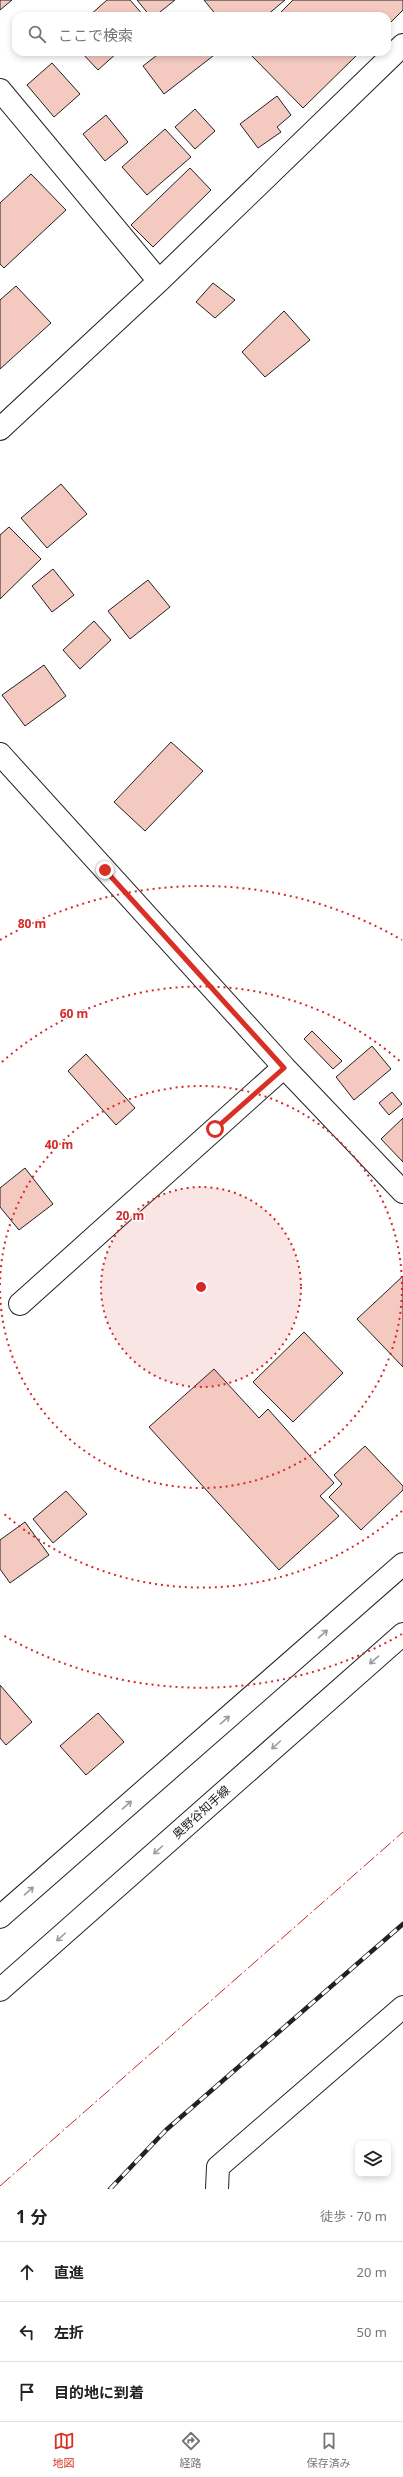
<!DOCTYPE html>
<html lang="ja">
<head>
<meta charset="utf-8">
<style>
	:root { --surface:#fff; --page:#f6f6f6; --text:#222; --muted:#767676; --line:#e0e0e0; --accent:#d93025 }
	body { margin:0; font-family:"Noto Sans","Noto Sans JP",sans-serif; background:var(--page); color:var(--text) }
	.controls { position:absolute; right:12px; bottom:12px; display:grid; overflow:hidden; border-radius:8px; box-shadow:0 2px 6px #0003 }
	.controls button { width:36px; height:36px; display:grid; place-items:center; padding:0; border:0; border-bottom:1px solid var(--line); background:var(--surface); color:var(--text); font:20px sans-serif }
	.stop { position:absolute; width:12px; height:12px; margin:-9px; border:3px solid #d93025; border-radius:50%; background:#fff }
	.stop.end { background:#d93025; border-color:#fff; box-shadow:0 1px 4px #0008 }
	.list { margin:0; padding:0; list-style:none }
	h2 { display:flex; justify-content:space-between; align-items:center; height:52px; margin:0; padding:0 16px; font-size:17px }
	h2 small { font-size:13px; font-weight:400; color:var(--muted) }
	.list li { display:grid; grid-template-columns:26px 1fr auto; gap:12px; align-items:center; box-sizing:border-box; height:60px; padding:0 16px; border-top:1px solid var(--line) }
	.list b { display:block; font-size:15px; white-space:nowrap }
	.list em { font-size:13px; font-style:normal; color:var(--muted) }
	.icon { flex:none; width:22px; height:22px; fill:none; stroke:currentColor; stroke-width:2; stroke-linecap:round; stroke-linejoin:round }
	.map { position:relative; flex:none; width:403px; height:2189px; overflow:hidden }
	.search { position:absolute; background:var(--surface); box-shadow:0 2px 6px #0003; left:12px; right:12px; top:12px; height:44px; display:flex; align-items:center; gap:10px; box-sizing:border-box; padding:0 14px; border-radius:12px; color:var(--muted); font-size:15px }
	.sheet { height:232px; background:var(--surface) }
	nav { display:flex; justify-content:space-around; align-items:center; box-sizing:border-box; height:56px; border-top:1px solid var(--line); background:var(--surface); font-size:11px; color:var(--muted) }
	nav a { display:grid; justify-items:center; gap:2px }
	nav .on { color:var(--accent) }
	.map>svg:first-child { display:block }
	.building { fill:#f3c9c0; stroke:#222 }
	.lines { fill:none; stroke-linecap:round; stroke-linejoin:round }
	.minor-casing { stroke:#222; stroke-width:24 }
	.major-casing { stroke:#222; stroke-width:24 }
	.minor { stroke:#fff; stroke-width:22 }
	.major { stroke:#fff; stroke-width:22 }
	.rail-casing { stroke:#222; stroke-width:4.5 }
	.rail { stroke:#fff; stroke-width:3; stroke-dasharray:9; stroke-linecap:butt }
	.power { stroke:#c62828; stroke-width:1; stroke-dasharray:14 3 2 3; stroke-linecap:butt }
	.oneway { stroke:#9c9c9c }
	.route { stroke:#d93025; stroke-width:5 }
	.ring { fill:none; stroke:#d62828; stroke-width:2; stroke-dasharray:2 4 }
	.labels { text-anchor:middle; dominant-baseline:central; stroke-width:3; stroke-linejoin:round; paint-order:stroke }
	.street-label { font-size:12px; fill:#222; stroke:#fff }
	.centre { fill:#d62828; stroke:#fff; stroke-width:2 }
	.ring-label { font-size:12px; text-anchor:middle; font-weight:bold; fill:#d62828; stroke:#fff; stroke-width:3; stroke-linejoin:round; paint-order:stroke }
</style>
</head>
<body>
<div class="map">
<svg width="403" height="2189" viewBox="0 0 403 2189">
	<rect width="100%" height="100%" fill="#fff"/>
	<path class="building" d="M0,0H12L0,10Z
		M107,0H130L144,16H89Z
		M137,0H175L155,16H150Z
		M204,0H285L266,16H217Z
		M293,0H403V10L387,26V16H277Z
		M81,52H118L98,70Z
		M161,52H211L213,56L164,94L143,66Z
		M248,52H360L303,108Z
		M52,63L80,94L54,117L27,85Z
		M277,96L291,115L277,127L281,132L258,148L240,124Z
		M195,109L215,131L195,149L175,127Z
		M106,115L128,142L105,161L83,134Z
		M165,129L191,157L147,195L122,167Z
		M190,168L211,190L153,247L131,225Z
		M31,174L66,210L4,268L0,264V203Z
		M213,283L235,300L215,318L196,302Z
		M16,286L51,323L0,369V300Z
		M284,311L310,340L265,377L242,352Z
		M61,484L87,514L47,548L21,518Z
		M9,527L41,559L0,599V535Z
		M53,569L74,595L52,612L32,586Z
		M148,580L170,607L130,639L108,611Z
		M94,621L111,640L80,669L63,650Z
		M44,665L66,696L25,726L2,695Z
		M171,742L203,771L145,831L114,802Z
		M312,1031L342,1061L333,1069L304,1039Z
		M372,1046L391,1069L354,1100L336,1077Z
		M86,1054L135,1108L116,1125L68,1071Z
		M392,1092L402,1104L389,1115L379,1103Z
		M403,1118V1162L381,1139Z
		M25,1168L53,1204L19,1230L0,1207V1188Z
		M403,1276V1367L357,1319Z
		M304,1332L343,1373L293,1422L253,1382Z
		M214,1369L259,1418L268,1409L334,1483L320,1496L339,1516L279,1570L149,1427Z
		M365,1446L403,1486V1490L361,1530L329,1497L342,1484L334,1475Z
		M66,1491L87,1514L53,1543L33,1519Z
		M25,1522L49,1555L10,1583L0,1569V1540Z
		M0,1685L32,1722L6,1745L0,1738Z
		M98,1713L124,1742L86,1775L60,1746Z"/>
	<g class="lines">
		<g class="minor-casing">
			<path id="minor" d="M0,90L159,281
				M0,429L159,281L403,45
				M0,754L284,1067L403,1192
				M20,1304L284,1067
				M217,2189L218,2167L403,2007"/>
		</g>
		<g class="major-casing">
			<path id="major" d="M0,1917L403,1564
				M0,1990L403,1634"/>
		</g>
		<use href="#minor" class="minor"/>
		<use href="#major" class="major"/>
		<g class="rail-casing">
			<path id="rail" d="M110,2189L166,2130L403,1924"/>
		</g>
		<use href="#rail" class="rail"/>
		<path class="power" d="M0,2186L403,1832"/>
	</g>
	<defs><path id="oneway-shaft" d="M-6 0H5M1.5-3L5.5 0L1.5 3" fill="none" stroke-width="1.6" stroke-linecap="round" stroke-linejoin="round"/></defs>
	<g class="oneway">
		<use href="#oneway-shaft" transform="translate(323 1634) rotate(-41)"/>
		<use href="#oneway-shaft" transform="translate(374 1660) rotate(139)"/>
		<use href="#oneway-shaft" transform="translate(225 1720) rotate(-41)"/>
		<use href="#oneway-shaft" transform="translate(276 1745) rotate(138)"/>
		<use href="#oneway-shaft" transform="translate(127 1805) rotate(-41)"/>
		<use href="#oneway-shaft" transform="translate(158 1850) rotate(138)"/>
		<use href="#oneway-shaft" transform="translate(29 1891) rotate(-41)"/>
		<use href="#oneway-shaft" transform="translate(61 1937) rotate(138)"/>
	</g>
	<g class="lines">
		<path class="route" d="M105,870L284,1068L215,1129"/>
	</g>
	<circle cx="201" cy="1287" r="100" fill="#d62828" fill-opacity=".12"/>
	<g class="ring">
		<circle cx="201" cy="1287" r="100"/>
		<path d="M0 1285A201 201 0 1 1 0 1289"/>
		<path d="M402 1511A301 301 0 0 1 2 1512M2 1062A301 301 0 0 1 402 1063"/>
		<path d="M402 1634A401 401 0 0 1 1 1634M0 940A401 401 0 0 1 402 940"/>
	</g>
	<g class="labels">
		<g class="street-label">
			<text transform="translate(201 1812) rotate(-42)">奥野谷知手線</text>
		</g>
	</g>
	<circle cx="201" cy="1287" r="6" class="centre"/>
	<g class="ring-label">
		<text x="32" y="928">80 m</text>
		<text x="74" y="1018">60 m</text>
		<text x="59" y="1149">40 m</text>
		<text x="130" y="1220">20 m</text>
	</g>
</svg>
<div class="controls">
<button><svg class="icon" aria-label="layers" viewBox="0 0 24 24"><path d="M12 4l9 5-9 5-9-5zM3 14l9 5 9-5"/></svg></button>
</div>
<div class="stop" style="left:215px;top:1129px"></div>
<div class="stop end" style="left:105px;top:870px"></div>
<div class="search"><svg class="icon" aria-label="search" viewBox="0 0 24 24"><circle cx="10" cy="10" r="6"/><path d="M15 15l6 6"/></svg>ここで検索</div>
</div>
<section class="sheet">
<h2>1 分<small>徒歩 · 70 m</small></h2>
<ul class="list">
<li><svg class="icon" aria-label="ahead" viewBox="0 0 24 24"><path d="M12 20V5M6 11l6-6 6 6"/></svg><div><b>直進</b></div><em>20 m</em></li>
<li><svg class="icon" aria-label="left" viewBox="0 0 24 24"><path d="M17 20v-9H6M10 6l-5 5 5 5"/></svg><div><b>左折</b></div><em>50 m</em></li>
<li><svg class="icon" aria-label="arrive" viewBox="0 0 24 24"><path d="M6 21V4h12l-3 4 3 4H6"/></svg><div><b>目的地に到着</b></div></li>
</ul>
</section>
<nav>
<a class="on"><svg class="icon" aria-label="map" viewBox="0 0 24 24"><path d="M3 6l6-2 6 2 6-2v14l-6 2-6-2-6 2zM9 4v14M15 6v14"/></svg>地図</a>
<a><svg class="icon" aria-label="directions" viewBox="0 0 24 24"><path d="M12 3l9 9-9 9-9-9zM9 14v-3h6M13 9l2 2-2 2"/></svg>経路</a>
<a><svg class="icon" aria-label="saved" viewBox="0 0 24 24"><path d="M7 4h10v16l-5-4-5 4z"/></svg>保存済み</a>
</nav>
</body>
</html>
